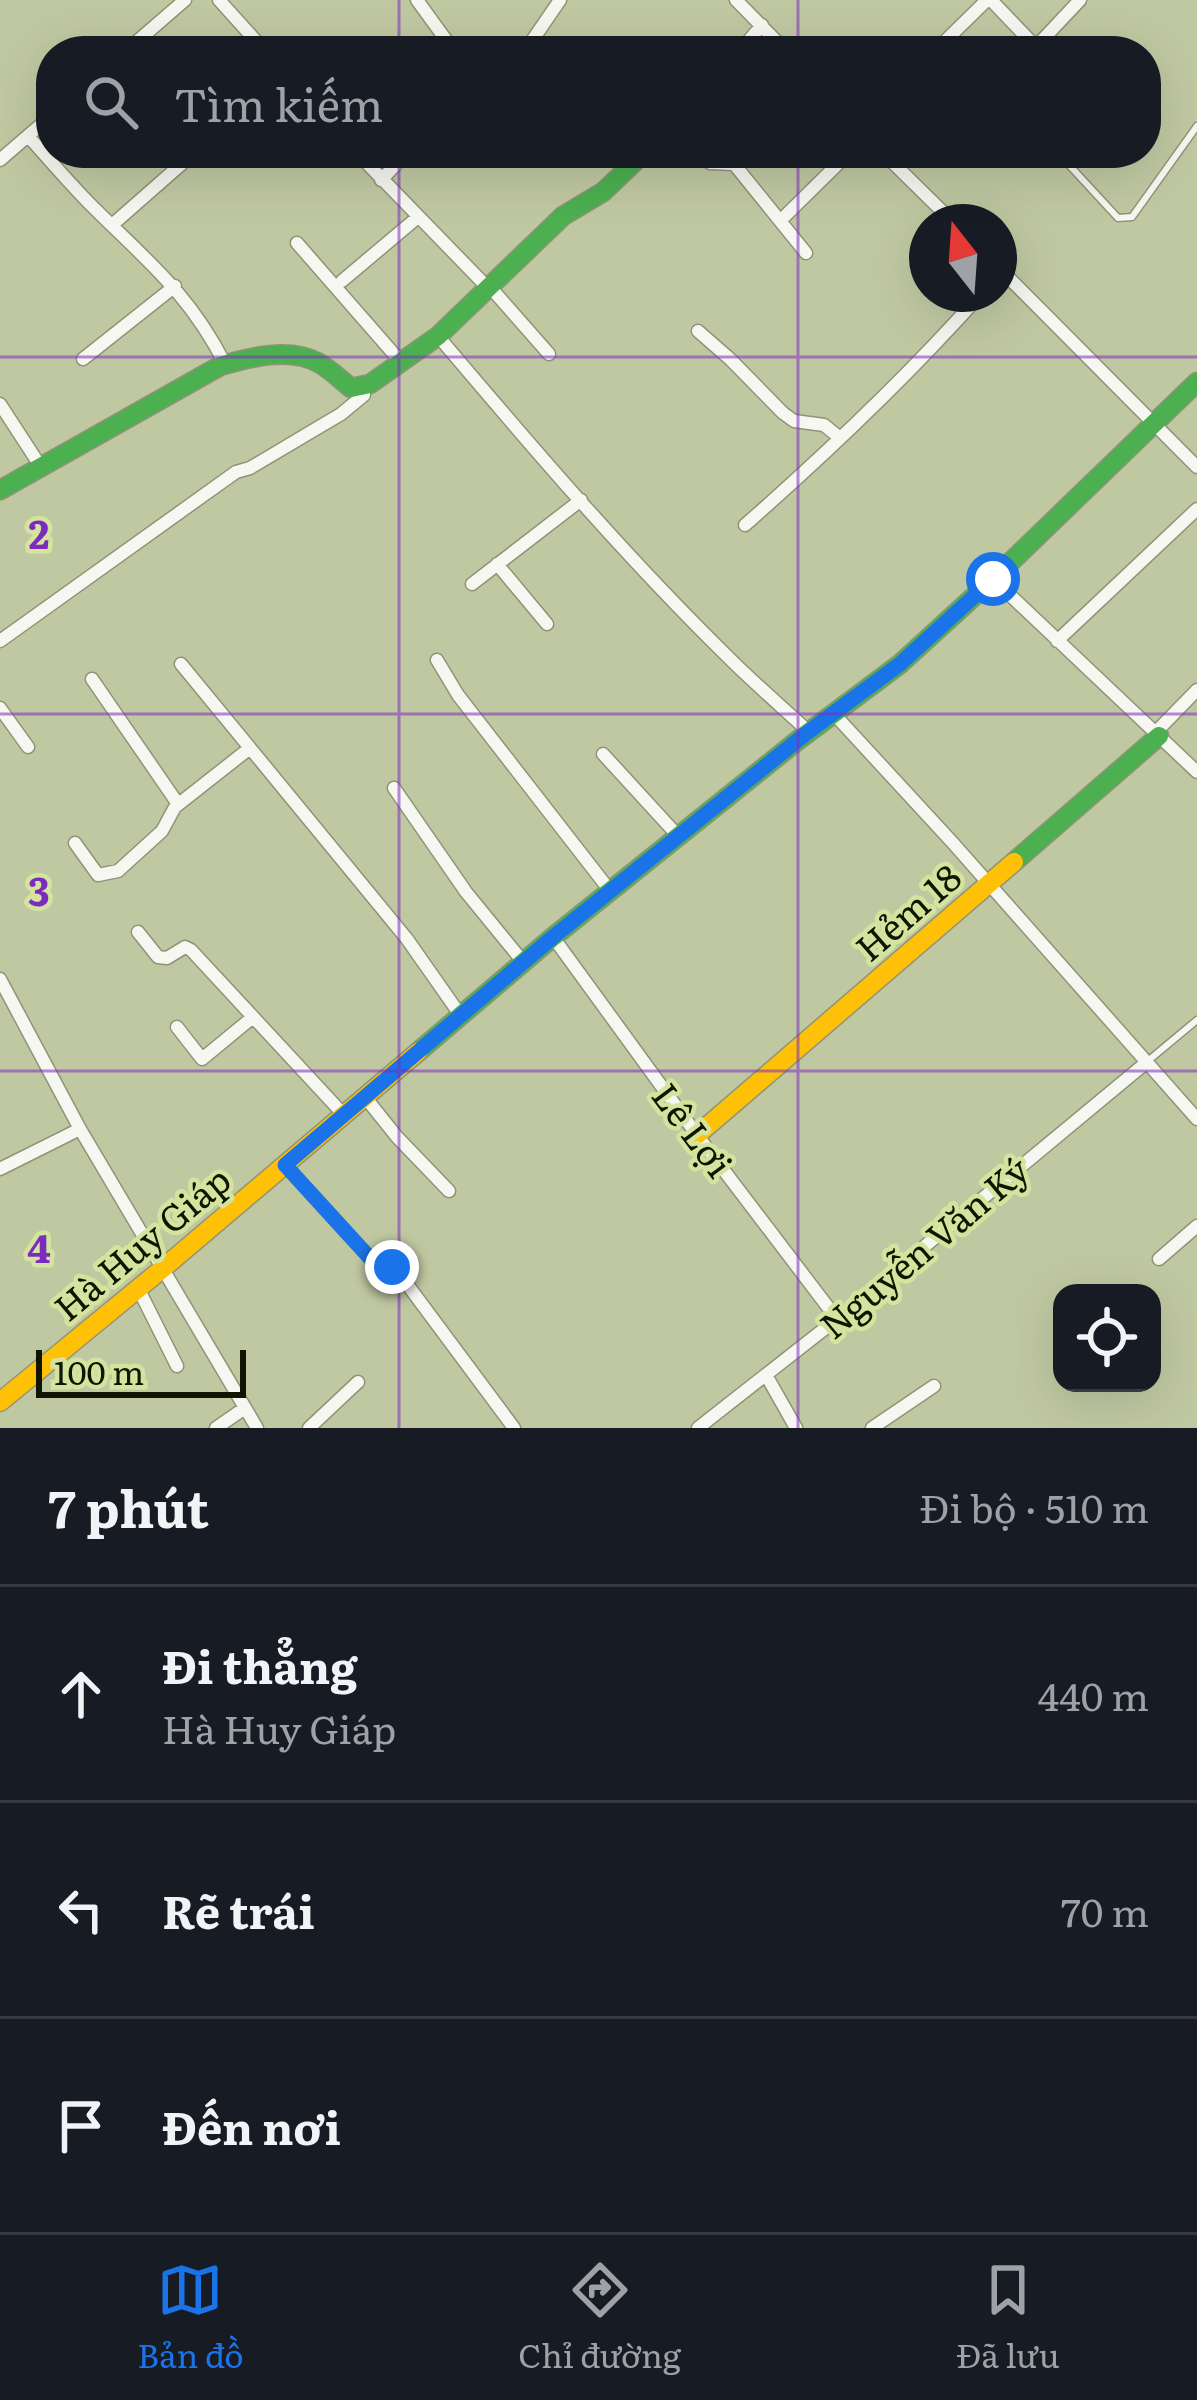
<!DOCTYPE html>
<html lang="vi">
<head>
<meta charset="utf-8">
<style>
	:root { --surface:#171b24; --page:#242831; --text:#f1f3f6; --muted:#9ea1a6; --line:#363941; --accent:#1a73e8 }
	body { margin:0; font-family:Literata,serif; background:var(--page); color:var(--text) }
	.controls { position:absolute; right:36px; bottom:36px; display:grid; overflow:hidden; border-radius:24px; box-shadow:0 12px 48px #0002 }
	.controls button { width:108px; height:108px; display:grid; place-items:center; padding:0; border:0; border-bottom:3px solid var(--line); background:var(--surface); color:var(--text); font:60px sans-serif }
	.compass { position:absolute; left:909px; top:204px; width:108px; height:108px; border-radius:50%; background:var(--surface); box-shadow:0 12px 48px #0002; rotate:343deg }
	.scale { position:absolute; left:36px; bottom:30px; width:210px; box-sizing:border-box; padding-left:12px; border:6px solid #101400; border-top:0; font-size:33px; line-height:42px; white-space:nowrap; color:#101400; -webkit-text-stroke:9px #d4e49f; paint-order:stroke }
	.stop { position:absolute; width:36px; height:36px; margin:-27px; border:9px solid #1a73e8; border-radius:50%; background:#fff }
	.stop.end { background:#1a73e8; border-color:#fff; box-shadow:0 3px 12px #0008 }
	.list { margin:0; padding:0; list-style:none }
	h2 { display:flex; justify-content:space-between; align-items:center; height:156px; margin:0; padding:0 48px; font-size:51px }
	h2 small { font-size:39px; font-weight:400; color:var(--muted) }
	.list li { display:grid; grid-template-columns:78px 1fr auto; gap:36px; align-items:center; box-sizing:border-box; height:216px; padding:0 48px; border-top:3px solid var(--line) }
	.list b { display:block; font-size:45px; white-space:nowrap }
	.list p { margin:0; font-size:39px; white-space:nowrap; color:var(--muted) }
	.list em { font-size:39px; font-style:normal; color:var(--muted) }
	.icon { flex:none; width:66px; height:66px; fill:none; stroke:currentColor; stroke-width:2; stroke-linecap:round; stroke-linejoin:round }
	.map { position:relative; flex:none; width:1197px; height:1428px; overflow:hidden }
	.search { position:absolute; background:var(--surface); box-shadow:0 12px 48px #0002; left:36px; right:36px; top:36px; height:132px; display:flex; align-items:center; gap:30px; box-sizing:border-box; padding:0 42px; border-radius:48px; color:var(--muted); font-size:45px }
	.sheet { height:804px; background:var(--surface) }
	nav { display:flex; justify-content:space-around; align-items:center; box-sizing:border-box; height:168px; border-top:3px solid var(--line); background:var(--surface); font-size:33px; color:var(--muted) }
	nav a { display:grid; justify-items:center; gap:6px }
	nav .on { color:var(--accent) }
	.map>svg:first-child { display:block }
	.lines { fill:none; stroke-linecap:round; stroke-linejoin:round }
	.lane-casing { stroke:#8e9477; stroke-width:9 }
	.street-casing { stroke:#8e9477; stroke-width:15 }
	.fast-casing { stroke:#8e9477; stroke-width:21 }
	.slow-casing { stroke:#8e9477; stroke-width:21 }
	.lane { stroke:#f6f7f1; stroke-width:6 }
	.street { stroke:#f6f7f1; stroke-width:12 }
	.fast { stroke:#4caf50; stroke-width:18 }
	.slow { stroke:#ffc107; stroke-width:18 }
	.route { stroke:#1a73e8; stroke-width:15 }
	.grid { fill:none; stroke:#7b2cbf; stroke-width:3; stroke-opacity:0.55 }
	.labels { text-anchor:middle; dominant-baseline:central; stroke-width:9; stroke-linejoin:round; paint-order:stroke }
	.street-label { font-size:36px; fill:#101400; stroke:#d4e49f }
	.grid-label { font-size:39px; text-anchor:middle; font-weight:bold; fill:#7b2cbf; stroke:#d4e49f; stroke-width:9; stroke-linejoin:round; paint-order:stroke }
</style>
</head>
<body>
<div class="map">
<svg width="1197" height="1428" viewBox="0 0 1197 1428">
	<rect width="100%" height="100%" fill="#c0c8a2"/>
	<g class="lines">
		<g class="lane-casing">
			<path id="lane" d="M1058,153L1118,218L1132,217L1197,126
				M1149,1060L1197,1020"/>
		</g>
		<g class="street-casing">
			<path id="street" d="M219,0L265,51
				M417,0L454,51
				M736,0L786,51
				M991,0L1036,47
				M126,51L185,0
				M525,51L560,0
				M740,51L762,25
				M935,51L987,0
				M1032,51L1080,0
				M28,136C49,159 70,184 92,206C146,260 189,293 225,364
				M357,153L489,289
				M699,153L710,163L734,164L806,253
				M883,153L953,222
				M0,160L51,116
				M381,180L407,153
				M780,221L849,153
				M112,225L194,153
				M297,243L400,361
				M999,268L1197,467
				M342,281L418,217
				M491,288L549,354
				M698,331L730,359L783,413L794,421L824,425L840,438
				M438,336C531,446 625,556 728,657C754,683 782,707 809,732
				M83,359L175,286
				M0,404L41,467
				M745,525C828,452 908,376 981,294
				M497,564L547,624
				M993,579L1197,772
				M472,584L581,500
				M0,641L236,472L250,468L341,414L364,395V387
				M1057,641L1197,509
				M437,660L458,695L611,892
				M181,664L407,939L461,1016
				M92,679L178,804
				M0,708L28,747
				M834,714L952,842L1197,1119
				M1155,733L1197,690
				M603,754L679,837
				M394,788L466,892L524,963
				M75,843L98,875L118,871L162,831L175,807L250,748
				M138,932L158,957L167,958L185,947L191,950L344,1115
				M553,937L697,1135L837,1319
				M0,979L80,1129L257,1428
				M177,1027L202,1059L253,1017
				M365,1097L397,1137L449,1191
				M285,1165L369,1257C378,1265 390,1264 398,1272L514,1428
				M0,1169L80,1129
				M1159,1259L1197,1226
				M138,1288L177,1366
				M766,1375L796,1428
				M216,1428L245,1408
				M309,1428L358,1382
				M698,1428L837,1319L1147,1062
				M872,1428L934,1386"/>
		</g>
		<g class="fast-casing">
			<path id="fast" d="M0,490L220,366C250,357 290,347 319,363C331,370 341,380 351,388L370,384L438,336L563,216L603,192L644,153
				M1014,862L1159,736
				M418,1052L553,937L797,741L900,664L993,579L1197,382"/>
		</g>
		<g class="slow-casing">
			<path id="slow" d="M697,1135L1014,862
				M0,1402L162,1269L418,1052"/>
		</g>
		<use href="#lane" class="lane"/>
		<use href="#street" class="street"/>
		<use href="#fast" class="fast"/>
		<use href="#slow" class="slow"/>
	</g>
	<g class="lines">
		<path class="route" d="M392,1267L377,1264L369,1257L285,1165L553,937L808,732L900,664L993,579"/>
	</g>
	<path class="grid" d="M399,0V51M798,0V51M399,153V1428M798,153V1428M0,357H1197M0,714H1197M0,1071H1197"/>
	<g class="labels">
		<g class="street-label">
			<text transform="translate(907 911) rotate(-41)">Hẻm 18</text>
			<text transform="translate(694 1129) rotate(53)">Lê Lợi</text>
			<text transform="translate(141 1242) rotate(-40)">Hà Huy Giáp</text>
			<text transform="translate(923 1246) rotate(-40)">Nguyễn Văn Ký</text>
		</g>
	</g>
	<g class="grid-label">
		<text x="39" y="549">2</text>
		<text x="39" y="906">3</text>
		<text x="39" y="1263">4</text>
	</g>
</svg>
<div class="controls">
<button><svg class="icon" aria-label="locate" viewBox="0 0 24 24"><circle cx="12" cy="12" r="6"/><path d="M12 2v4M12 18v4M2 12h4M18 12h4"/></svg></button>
</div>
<svg class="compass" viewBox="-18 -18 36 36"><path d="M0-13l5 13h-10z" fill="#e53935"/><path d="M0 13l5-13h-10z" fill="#9ea1a6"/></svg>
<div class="scale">100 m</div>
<div class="stop" style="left:993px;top:579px"></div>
<div class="stop end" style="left:392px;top:1267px"></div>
<div class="search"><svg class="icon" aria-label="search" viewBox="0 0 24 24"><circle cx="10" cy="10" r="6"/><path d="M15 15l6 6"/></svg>Tìm kiếm</div>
</div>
<section class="sheet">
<h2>7 phút<small>Đi bộ · 510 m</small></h2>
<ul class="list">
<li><svg class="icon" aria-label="ahead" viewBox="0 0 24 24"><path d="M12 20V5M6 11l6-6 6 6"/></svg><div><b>Đi thẳng</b><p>Hà Huy Giáp</p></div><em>440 m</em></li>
<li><svg class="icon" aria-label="left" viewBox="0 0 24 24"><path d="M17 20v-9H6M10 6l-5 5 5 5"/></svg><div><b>Rẽ trái</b></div><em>70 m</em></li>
<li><svg class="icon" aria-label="arrive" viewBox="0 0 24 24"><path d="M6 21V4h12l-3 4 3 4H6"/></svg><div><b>Đến nơi</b></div></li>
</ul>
</section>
<nav>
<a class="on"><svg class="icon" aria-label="map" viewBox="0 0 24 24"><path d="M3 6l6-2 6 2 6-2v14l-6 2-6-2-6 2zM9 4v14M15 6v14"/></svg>Bản đồ</a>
<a><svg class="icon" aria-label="directions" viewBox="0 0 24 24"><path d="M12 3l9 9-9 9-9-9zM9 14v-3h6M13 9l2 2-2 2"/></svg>Chỉ đường</a>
<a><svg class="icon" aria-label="saved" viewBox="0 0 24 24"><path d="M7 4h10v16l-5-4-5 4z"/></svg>Đã lưu</a>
</nav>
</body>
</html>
